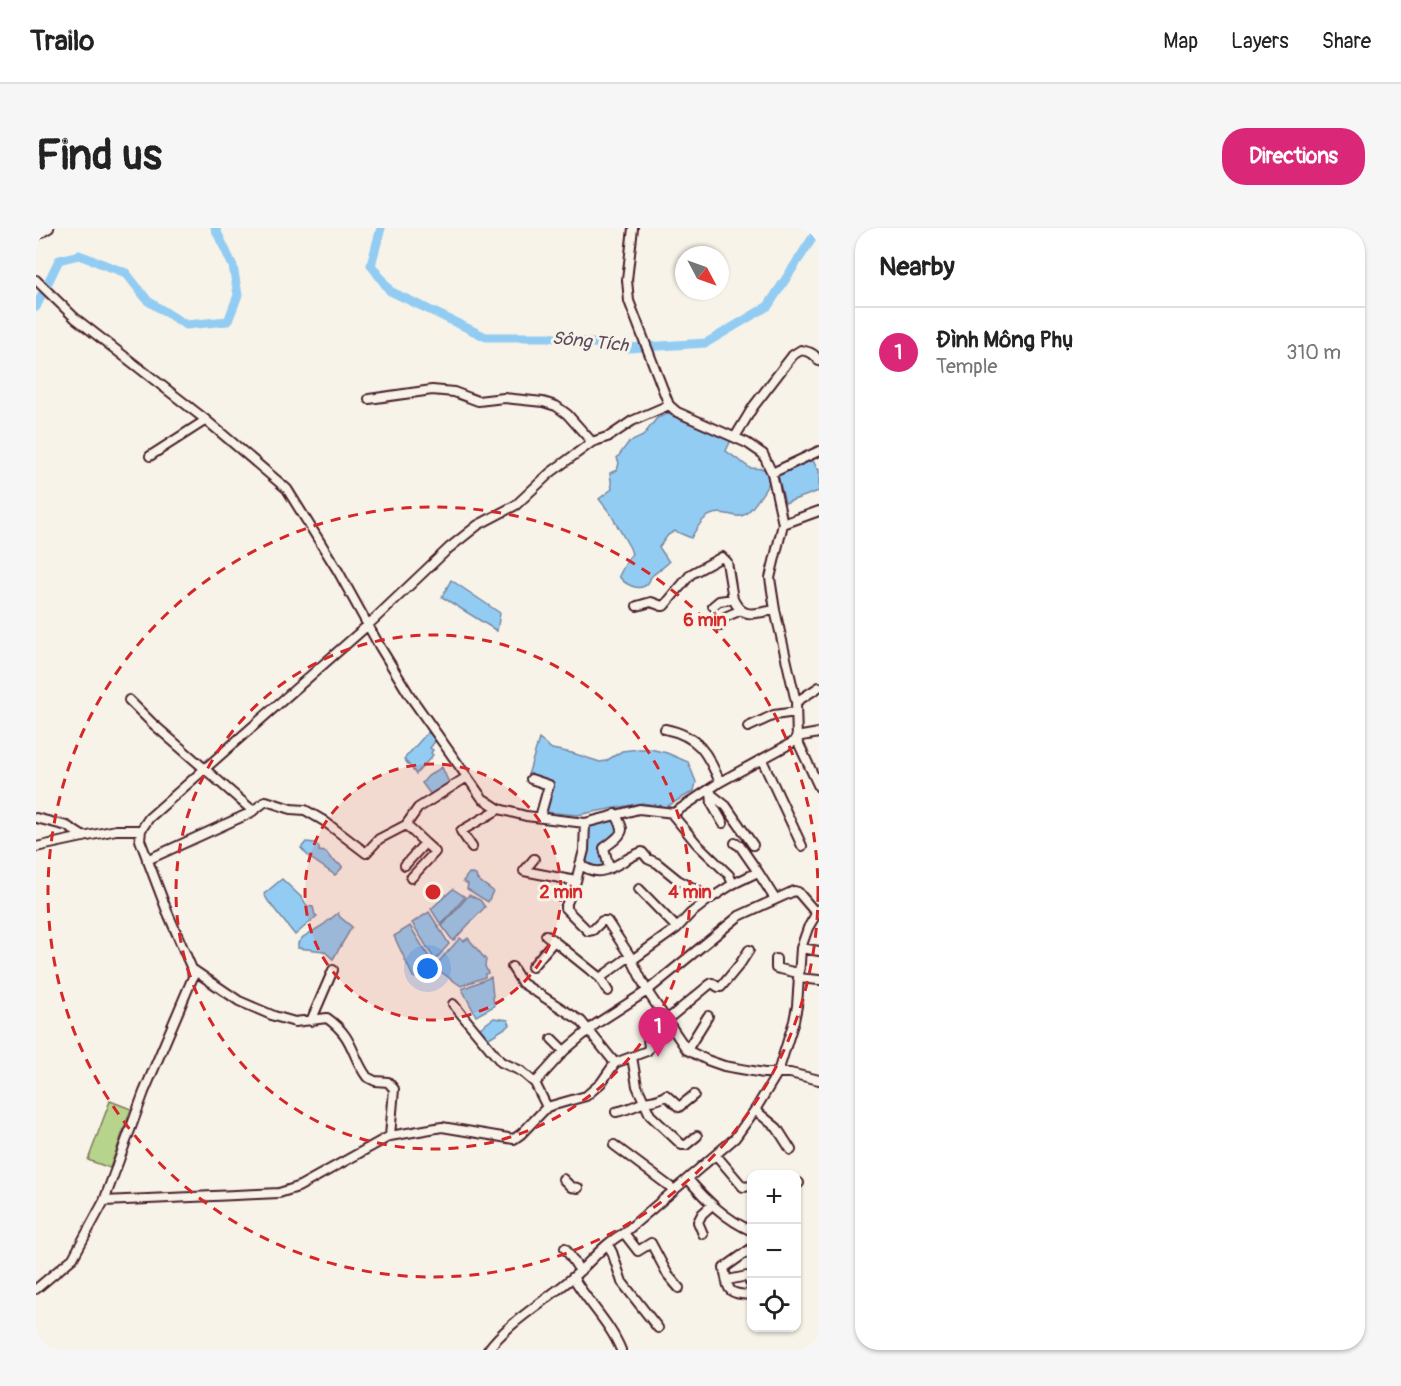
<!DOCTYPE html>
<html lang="en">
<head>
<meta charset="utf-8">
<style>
	:root { --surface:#fff; --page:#f6f6f6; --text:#222; --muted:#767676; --line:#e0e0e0; --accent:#db2777 }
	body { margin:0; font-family:Pangolin,sans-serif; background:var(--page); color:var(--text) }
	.controls { position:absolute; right:18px; bottom:18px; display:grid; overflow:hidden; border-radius:12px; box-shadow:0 2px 4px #0004 }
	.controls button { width:54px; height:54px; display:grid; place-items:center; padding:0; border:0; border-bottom:2px solid var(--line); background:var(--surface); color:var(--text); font:30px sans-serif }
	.compass { position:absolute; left:639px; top:18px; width:54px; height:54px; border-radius:50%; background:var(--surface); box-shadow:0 2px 4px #0004; rotate:131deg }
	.you { position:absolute; left:392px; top:741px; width:21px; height:21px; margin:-15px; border:4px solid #fff; border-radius:50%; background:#1a73e8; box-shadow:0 0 0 9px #1a73e833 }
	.badge { display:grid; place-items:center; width:39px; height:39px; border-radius:50%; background:var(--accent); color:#fff; font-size:20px; font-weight:700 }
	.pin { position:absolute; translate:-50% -50px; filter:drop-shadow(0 2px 3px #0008) }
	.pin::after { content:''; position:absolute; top:32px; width:21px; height:18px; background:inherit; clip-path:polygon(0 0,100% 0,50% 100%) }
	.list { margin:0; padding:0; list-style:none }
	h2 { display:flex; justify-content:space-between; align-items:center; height:78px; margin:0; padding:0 24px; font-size:26px }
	h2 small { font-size:20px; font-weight:400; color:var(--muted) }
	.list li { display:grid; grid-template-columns:39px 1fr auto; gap:18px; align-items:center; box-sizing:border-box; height:90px; padding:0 24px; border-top:2px solid var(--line) }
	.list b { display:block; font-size:22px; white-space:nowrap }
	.list p { margin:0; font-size:20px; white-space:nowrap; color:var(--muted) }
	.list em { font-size:20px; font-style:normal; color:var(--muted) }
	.icon { flex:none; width:33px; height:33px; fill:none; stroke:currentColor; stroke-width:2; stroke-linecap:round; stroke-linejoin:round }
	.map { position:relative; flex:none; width:783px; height:1122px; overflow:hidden; border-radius:24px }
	header { display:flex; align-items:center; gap:36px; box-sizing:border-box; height:84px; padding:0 30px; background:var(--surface); border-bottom:2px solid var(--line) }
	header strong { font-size:28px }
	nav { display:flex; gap:33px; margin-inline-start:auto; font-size:21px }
	.intro { display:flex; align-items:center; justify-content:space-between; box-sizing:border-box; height:144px; padding:0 36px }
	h1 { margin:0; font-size:42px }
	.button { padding:15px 27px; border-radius:24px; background:var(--accent); color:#fff; font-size:21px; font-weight:700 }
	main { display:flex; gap:36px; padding:0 36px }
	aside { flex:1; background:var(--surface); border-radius:24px; box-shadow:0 2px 4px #0004 }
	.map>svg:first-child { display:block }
	.green { fill:#b6d48c; stroke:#807a5c; stroke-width:1.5 }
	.water { fill:#93ccf2; stroke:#7687a2; stroke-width:1.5 }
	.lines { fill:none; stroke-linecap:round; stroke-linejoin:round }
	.river { stroke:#93ccf2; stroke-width:9 }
	.minor-casing { stroke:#4a1f2b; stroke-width:12 }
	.minor { stroke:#f7f3e8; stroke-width:8 }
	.ring { fill:none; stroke:#d62828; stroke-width:3; stroke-dasharray:10 8 }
	.labels { text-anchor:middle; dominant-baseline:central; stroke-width:6; stroke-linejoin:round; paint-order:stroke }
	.water-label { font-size:18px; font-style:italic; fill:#5c4a5d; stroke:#f7f3e8 }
	.centre { fill:#d62828; stroke:#f7f3e8; stroke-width:3 }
	.ring-label { font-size:18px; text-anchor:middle; font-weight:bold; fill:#d62828; stroke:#f7f3e8; stroke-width:6; stroke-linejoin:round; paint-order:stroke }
</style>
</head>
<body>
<header>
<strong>Trailo</strong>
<nav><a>Map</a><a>Layers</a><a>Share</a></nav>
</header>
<div class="intro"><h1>Find us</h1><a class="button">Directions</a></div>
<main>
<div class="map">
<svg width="783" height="1122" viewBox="0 0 783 1122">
	<rect width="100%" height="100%" fill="#f7f3e8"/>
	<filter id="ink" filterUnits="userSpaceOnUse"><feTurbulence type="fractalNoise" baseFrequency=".0167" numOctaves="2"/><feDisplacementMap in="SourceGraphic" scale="12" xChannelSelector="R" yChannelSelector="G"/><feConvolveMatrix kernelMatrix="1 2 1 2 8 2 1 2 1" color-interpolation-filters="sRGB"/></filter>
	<g filter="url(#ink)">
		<path class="green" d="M74,873L95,881L74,940L52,932Z"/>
		<path class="water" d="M632,186L695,212L690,223L714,240L730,241L733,255C728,263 714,287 705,288C702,289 695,287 691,286C671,282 664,294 655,310L639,303L632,307L623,319L633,334C628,339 623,342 617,347C612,351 616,350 612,355C604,365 588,356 583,348C585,344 593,328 596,326L594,320L574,285L563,271L576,261L574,245L581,242L583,235L581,230L592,215L607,208L621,190Z
			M776,230L781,241H783V263L749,275L741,245Z
			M415,352L464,385L461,403L406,369Z
			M392,504L400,512L394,520L397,522L395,525L397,527L380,546L368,531Z
			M503,511L516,521L536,525L564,534L570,533L586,523L603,521H614L631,525L652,534L660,554L658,563L630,579L606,575L541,587L509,584L516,554L492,547Z
			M406,539L413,555L395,567L386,555L392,548Z
			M578,589L585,602L566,619L571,638L562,640L554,639L550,630L552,596Z
			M270,614L279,615L283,619V623L290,624L295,631L306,638V640L299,647L273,629L265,620Z
			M433,645L440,647L441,651L457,663L452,674L431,661L432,656L427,653Z
			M246,651L267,671L271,678L277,679L279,687L281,688L259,707L232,673L228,666Z
			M417,661L429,669L405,697L395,681Z
			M433,667L444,672L449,679L417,713L406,698Z
			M393,684L413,716L399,732L376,695Z
			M302,685L304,689L316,699L297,731L288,723L262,720V715L267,709L287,697Z
			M374,698L396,734L380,750L377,749L358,708Z
			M424,710L428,713L432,710L450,732L449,738L452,745L449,746V749L425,758L398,739Z
			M455,749L458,778L440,788L426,761Z
			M458,790L472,792L474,797L450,812L444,800Z"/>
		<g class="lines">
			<path class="river" d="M345,0L335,37L354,63L450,109H512L593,120L670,115L732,78L783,0
				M0,79L23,32L43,27L90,45L112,73L150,97L192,93L202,67L197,38L179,0"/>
			<g class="minor-casing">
				<path id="minor" d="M597,0L591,52L593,73L633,177L641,184L711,215L727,226L736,245L747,296L734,350L739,382L760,474L761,512L783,559
					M0,8L13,0
					M0,52L39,90L170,192
					M333,171L396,162L418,164L442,173L468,170L507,174L520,178L531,186L556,214
					M699,209L717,179L757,127L765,122C774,124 778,125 783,133
					M114,228L170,192L251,261L302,343L344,419L374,468L446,570L463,581L490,588L549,595L603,581L638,585L684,554L761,512
					M736,245L783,223
					M747,296L783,283
					M601,378L615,374L626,378H628L655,346L686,329L691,334L697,371
					M677,378L683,373L697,371C707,392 719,385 739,382
					M684,398L689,389L703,383
					M93,472L116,495L217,583
					M760,474L783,459
					M712,499L738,487L760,484
					M629,501C663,508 671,525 684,554
					M760,509L783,505
					M726,532L766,618
					M495,551L513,557L504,589
					M675,564L676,576L687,595
					M676,567L690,578L717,617
					M0,590L31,598L48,609
					M549,595L548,622L540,653L529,680L552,703L557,702L566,693H571L594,728L611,763L651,822L671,832L688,838L728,845H754L783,852
					M699,615L704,618L722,644
					M0,619L80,602H105
					M436,619L425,603L463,581
					M498,631L488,643L540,653
					M111,632L214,585L230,573L255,581L269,582L288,593L330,625L343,611L370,597
					M544,636C567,655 584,631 606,624L612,631L621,635L642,652L659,661L672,672
					M369,637L389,615L370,597L382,580L431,549
					M573,640L568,620C573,616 586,608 586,601C586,597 581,590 580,586
					M375,650L399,624L389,615
					M697,656L722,644L739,671
					M603,661L641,700
					M510,707L518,713
					M765,720L783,723
					M740,731V740L762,745
					M596,732L641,700L654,686L672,672L697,656L693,647L661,616L635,585
					M476,739L486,755L545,793L579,835
					M496,739L518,713L564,750L594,728
					M156,741L203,773L238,788L259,794L291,790C318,809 315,827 331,849L339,853L352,854L358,861L354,908
					M564,750L572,763
					M762,750L783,752
					M417,776L465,834L485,843L499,855
					M275,793L297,742
					M516,811L528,823
					M651,822L672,788
					M596,829L601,858L614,887L646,917H650L661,908
					M511,879L499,855L528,823L560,796L611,763L703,688L758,663L762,664L780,685
					M719,882L741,900L755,922
					M580,884C590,882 597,879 606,875C617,871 619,875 630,867L643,879L658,867
					M578,917L637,961
					M680,927L707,959L716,958
					M527,951L535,959L542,960
					M652,951C670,972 690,992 716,1003
					M760,957L763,955
					M68,973L108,864L157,749L156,741L131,683L104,612L105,602L113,590L332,397L413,320L442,297L480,277L514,245L556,214L574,208L596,193L633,177
					M588,1005L602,1023L615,1015L632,1047L643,1060
					M667,1006L662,994L666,986L676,977
					M572,1017L576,1024L586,1054L622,1100
					M529,1020L544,1043
					M537,1049C552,1075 574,1095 585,1122
					M692,1052L711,1048L716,1058
					M0,1061L37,1030L68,973L243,965L262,959L354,908L406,899L478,911L485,906L511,879L550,868L565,855L579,835L611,823L613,820L612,810L615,805L673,757L676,755L682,759H685L704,736L713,722
					M714,1067C689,1066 693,1061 688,1040L716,1020
					M452,1122C471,1095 511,1072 536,1050C553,1036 568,1015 588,1005L699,910L719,882L742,844L758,793L761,778L765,720L772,700L783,681"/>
			</g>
			<use href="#minor" class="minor"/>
		</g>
	</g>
	<circle cx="397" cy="664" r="128" fill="#d62828" fill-opacity=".12"/>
	<g class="ring">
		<circle cx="397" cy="664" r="128"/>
		<circle cx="397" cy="664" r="257"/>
		<circle cx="397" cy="664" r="385"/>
	</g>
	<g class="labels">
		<g class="water-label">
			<text transform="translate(554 114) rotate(6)">Sông Tích</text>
		</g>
	</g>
	<circle cx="397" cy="664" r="9" class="centre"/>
	<g class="ring-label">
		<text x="669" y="398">6 min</text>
		<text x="525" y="670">2 min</text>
		<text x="654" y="670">4 min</text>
	</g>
</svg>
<div class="controls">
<button>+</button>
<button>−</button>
<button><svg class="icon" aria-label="locate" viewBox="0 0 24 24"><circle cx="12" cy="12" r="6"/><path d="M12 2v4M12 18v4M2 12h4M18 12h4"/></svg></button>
</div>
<svg class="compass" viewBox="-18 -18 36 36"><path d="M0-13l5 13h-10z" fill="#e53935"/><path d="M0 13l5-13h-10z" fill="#767676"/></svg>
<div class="you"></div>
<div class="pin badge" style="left:622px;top:829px">1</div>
</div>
<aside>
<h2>Nearby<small></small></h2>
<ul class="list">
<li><span class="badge">1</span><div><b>Đình Mông Phụ</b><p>Temple</p></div><em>310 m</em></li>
</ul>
</aside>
</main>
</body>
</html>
